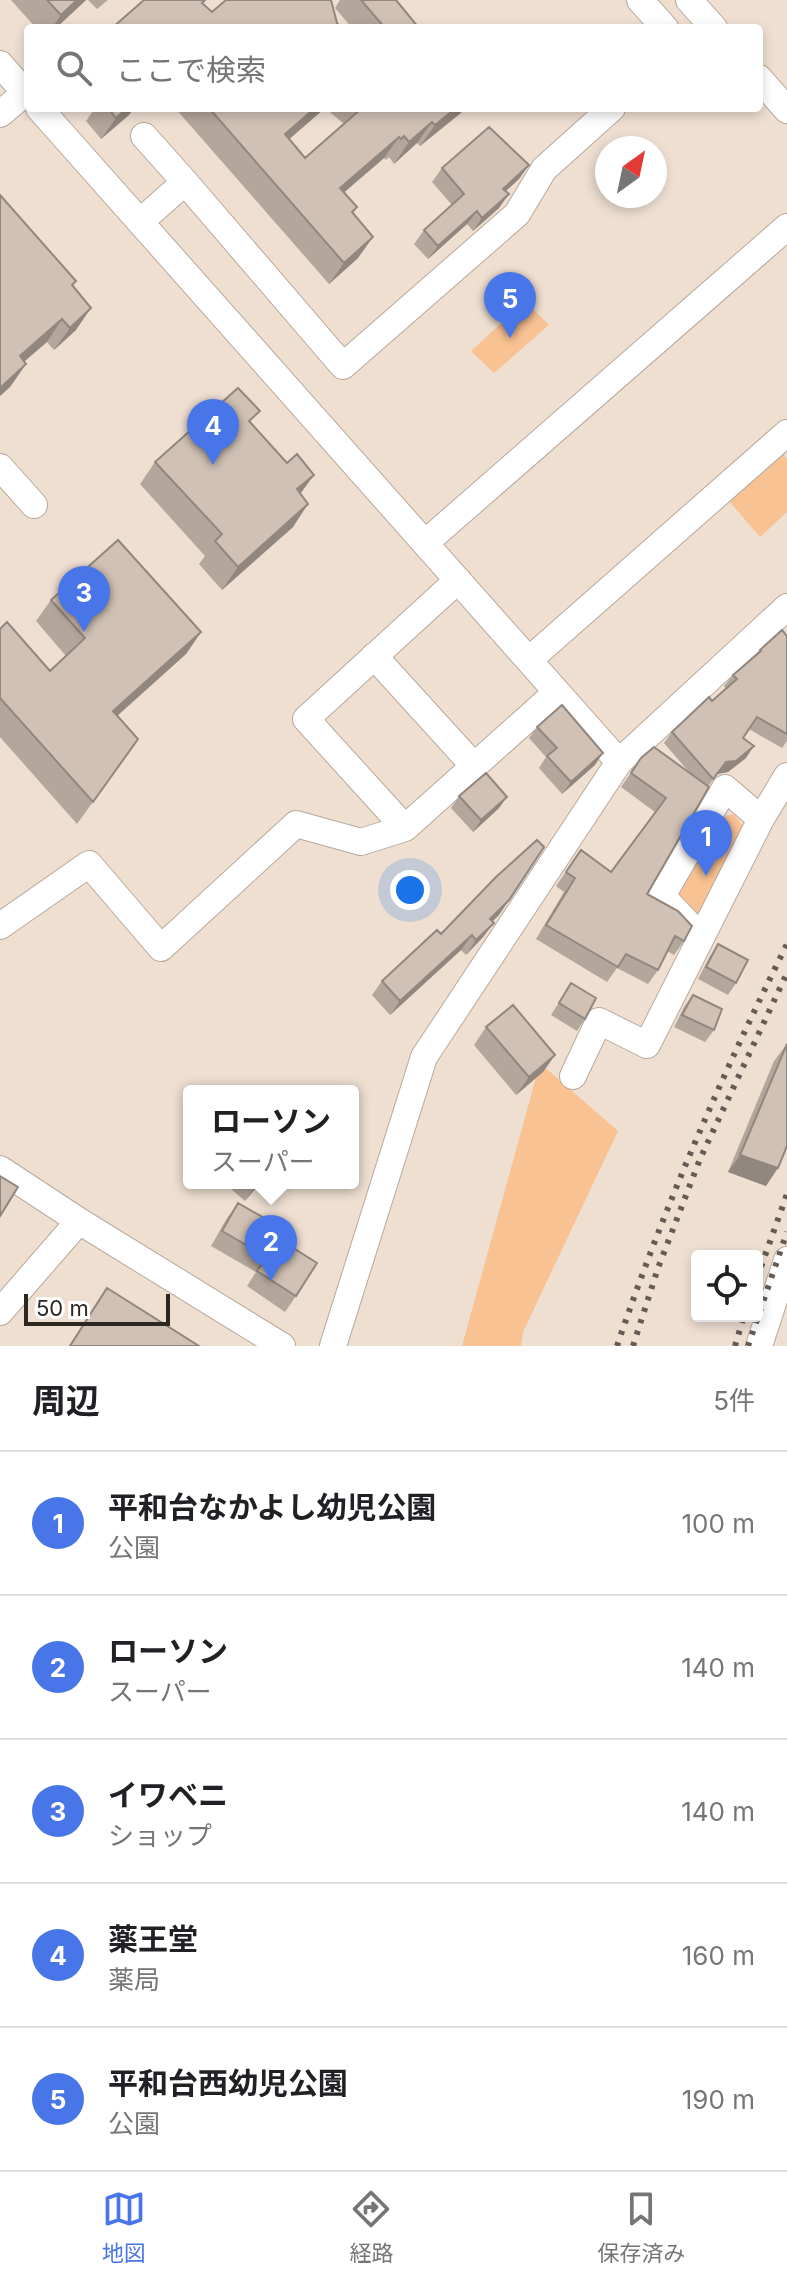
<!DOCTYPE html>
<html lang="ja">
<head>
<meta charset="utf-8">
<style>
	:root { --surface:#fff; --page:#f2f2f2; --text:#202124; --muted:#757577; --line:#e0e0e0; --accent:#4875e7 }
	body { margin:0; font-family:Inter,"Noto Sans JP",sans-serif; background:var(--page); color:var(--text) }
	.controls { position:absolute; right:24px; bottom:24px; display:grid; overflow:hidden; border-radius:8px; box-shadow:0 4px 12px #0003 }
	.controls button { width:72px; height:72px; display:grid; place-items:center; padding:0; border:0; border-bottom:2px solid var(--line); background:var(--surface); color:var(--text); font:40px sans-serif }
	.compass { position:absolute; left:595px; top:136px; width:72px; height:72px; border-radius:50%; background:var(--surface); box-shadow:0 4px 12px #0003; rotate:33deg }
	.scale { position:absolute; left:24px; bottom:20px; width:146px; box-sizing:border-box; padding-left:8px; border:4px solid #2d2722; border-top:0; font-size:22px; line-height:28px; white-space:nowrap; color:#2d2722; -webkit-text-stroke:6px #fff; paint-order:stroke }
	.you { position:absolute; left:410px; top:890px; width:28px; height:28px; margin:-20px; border:6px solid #fff; border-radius:50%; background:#1a73e8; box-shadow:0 0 0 12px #1a73e833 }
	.badge { display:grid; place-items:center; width:52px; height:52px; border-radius:50%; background:var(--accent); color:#fff; font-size:26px; font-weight:700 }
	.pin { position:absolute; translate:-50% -66px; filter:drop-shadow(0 2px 4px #0008) }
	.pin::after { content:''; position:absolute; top:42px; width:28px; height:24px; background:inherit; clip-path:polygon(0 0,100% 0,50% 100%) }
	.popup { position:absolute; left:183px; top:1085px; width:176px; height:104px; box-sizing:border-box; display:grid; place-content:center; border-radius:8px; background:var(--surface); filter:drop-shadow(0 2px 6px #0005); font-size:26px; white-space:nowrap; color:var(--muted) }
	.popup b { font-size:30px; color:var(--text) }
	.popup::after { content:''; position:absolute; left:50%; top:100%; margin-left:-16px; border:16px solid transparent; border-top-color:var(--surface) }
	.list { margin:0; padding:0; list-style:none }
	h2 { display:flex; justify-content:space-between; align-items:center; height:104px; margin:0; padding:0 32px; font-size:34px }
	h2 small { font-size:26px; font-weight:400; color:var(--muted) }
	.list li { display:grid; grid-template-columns:52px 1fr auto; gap:24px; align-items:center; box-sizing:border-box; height:144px; padding:0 32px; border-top:2px solid var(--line) }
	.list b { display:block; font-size:30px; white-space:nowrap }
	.list p { margin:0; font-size:26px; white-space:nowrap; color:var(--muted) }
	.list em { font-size:26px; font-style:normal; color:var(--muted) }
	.icon { flex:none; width:44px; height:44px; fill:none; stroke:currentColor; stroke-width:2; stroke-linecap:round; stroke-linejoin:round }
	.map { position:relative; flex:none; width:787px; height:1346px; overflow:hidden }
	.search { position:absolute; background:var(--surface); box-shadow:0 4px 12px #0003; left:24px; right:24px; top:24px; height:88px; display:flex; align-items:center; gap:20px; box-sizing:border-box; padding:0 28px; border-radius:8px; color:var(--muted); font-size:30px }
	.sheet { height:824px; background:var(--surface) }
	nav { display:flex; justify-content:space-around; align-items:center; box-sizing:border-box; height:112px; border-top:2px solid var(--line); background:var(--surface); font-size:22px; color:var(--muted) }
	nav a { display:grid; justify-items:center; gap:4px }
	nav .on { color:var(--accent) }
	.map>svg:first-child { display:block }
	.green { fill:#f8c292 }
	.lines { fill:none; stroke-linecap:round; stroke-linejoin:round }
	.minor-casing { stroke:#b8a99c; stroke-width:28 }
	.minor { stroke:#fff; stroke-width:26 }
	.rail { stroke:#645b54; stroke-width:6; stroke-dasharray:4 8; stroke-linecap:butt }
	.wall { fill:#b3a69b; fill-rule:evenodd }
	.shaded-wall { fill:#92877e }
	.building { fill:#d0c1b4; stroke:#92877e; stroke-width:2 }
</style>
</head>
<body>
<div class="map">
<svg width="787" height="1346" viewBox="0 0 787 1346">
	<rect width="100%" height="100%" fill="#eedfd1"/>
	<path class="green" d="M525,301L549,325L494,373L471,351Z
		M779,449L787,459V512L760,537L724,495Z
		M734,814L747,832L702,926L672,895L719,823L726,816Z
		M540,1063L618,1131L523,1332L521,1346H462Z"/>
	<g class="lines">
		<g class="minor-casing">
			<path id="minor" d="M640,0L665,28
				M689,0L714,28
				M0,64L28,96
				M759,78L787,110
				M39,108L619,762
				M0,114L25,93
				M185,182L343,366L517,214L544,169L612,108
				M140,222L185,182L144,136
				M0,467L34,505
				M425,543L787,227
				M374,656L474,766
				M529,660L787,433
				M405,828L306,719L458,580
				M0,926L89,864L161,948L296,824L361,842L405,828L557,692
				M697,933L662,896L725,788L761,819
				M573,1076L599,1021L647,1045L761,819L787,776
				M0,1169L79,1221L282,1346
				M0,1312L79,1221
				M333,1346L424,1057L619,762L787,607
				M759,1346L787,1260"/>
		</g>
		<use href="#minor" class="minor"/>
		<path class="rail" d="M757,1278L787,1194
			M617,1346C664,1207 722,1075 787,944
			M633,1346L658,1268L700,1159L787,973
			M735,1346L744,1316
			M748,1346L787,1232"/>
	</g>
	<path class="wall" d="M11,0H86L56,28H36Z
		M88,0H108L97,9Z
		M340,0H396L419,28H352L335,8Z
		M95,108H134L129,115L101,139L86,121Z
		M175,108H465L462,112L420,146L417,143L394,164L389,157L386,160L384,158L344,192L357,207L353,214L358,258L329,284ZM325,108L344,124L305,158L289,139Z
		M442,168L519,179L505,191L499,208L473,231L467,224L428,259L414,244L424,230L452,205L432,182Z
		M0,195L73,286L76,330L54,350L47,342L24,361L26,364L10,387L0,396Z
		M251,423L300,494L293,527L222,590L199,564L205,556L140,484L155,462Z
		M51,600L201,632L186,654L117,716L138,739L77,824L0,737V629L50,671L66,656L36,621Z
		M787,636V741L782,748L749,729L743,738L746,758L728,772L717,774L708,786L647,894L684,941L674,955L667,951L658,970L648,984L617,968L607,982L536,939L564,892L556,886L581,850L611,872L655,812L621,787L641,758L689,772L664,743L672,732L726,689L724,686L733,675L755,656L760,650Z
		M537,727L595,765L562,794L539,768L546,757L529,738Z
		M459,796L499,808L473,832L451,808Z
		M499,915L492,921L483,937L466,955L461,950L390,1015L372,995L382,981L441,934Z
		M718,944L736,983L728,995L698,979L710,956Z
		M571,983L585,1019L577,1031L551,1015Z
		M693,995L714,1030L705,1042L674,1027L684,1007Z
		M486,1027L555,1055L543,1072L516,1095L474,1045Z
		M787,1044L766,1186L728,1172L774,1061Z
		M189,1140V1153L183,1148Z
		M224,1183H260L245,1201Z
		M238,1203L268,1232L296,1296L285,1312L247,1286L256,1272L211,1246L227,1218Z
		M107,1288L199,1346H69Z"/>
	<path class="shaded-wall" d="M77,0H86L56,28H52L61,15Z
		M127,108H134L129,115L101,139L116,118Z
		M315,108H325L270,156L285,134Z
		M456,108H465L462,112L420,146L435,125Z
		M432,122L417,143L394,164L409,142Z
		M399,137L384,158L325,209L340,188Z
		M529,165L519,179L493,203L503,189Z
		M509,194L499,208L473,231L482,218Z
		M477,211L467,224L428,259L438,246Z
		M373,237L358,258L329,284L344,263Z
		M91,308L76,330L54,350L70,328Z
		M62,319L47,342L4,379L20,356Z
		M26,364L10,387L0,396V388Z
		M314,475L298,497L297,489Z
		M308,504L293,527L222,590L238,567Z
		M201,632L186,654L98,733L113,711Z
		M754,746L746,758L728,772L717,774L705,791L726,762Z
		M603,753L595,765L562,794L571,782Z
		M507,797L499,808L473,832L481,820Z
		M509,900L499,915L480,934L490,919Z
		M494,923L483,937L466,955L476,940Z
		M472,935L461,950L390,1015L400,1001Z
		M555,1055L543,1072L516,1095L529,1077Z
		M740,1155L778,1168L766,1186L728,1172Z
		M258,1183H260L245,1201L257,1184Z"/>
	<path class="building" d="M47,0H77L61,15Z
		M144,0H205L202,3L212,12L226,0H331L337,23L341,28H112Z
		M361,0H396L419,28H385Z
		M108,108H127L116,118Z
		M209,108H315L285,134L305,158L362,108H456L435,125L432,122L409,142L404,136L401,139L399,137L340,188L357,207L352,212L373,237L344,263Z
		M489,127L529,165L503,189L509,194L482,218L477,211L438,246L424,230L464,194L442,168Z
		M0,195L76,281L72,285L91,308L70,328L62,319L20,356L26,364L0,388Z
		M238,388L260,411L249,421L287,463L297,454L314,475L297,489L308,504L238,567L215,541L222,534L155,462Z
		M118,540L201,632L113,711L138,739L93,802L0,698V629L7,622L50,671L85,638L51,600Z
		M782,630L787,636V734L757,717L743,738L754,746L736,761L726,762L713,779L672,732L709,697L712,701L737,679L733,675L761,651L760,650Z
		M562,705L603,753L571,782L547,756L557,748L537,727Z
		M654,747L709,787L647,894L678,911L692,926L684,941L675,936L658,970L626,954L618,967L546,925L575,878L566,872L581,850L611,872L666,798L631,773L641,758Z
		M486,773L507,797L481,820L459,796Z
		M537,840L544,847L509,900L490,919L494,923L476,940L472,935L400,1001L382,981L437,930L441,934L496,877Z
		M718,944L748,960L736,983L706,967Z
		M571,983L596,998L585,1019L559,1003Z
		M693,995L722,1009L714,1030L682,1015Z
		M513,1005L555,1055L529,1077L486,1027Z
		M787,1044V1146L778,1168L740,1155Z
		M0,1176L18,1187L0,1216Z
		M238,1203L273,1223L268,1232L317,1263L296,1296L257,1271L267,1257L222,1231Z
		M107,1288L199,1346H70Z"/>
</svg>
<div class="controls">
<button><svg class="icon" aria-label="locate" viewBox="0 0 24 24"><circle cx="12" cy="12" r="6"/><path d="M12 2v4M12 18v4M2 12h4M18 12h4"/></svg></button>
</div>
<svg class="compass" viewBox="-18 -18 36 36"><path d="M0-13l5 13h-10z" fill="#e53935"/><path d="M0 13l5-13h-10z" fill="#757577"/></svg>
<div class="scale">50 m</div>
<div class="you"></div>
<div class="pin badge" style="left:706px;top:876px">1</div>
<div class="pin badge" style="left:271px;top:1281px">2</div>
<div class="popup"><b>ローソン</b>スーパー</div>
<div class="pin badge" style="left:84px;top:632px">3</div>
<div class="pin badge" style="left:213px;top:465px">4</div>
<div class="pin badge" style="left:510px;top:338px">5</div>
<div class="search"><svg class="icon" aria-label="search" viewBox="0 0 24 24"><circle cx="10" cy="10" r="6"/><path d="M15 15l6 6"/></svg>ここで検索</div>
</div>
<section class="sheet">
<h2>周辺<small>5件</small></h2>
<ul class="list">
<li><span class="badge">1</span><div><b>平和台なかよし幼児公園</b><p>公園</p></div><em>100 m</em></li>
<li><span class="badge">2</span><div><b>ローソン</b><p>スーパー</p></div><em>140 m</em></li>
<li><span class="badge">3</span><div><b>イワベニ</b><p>ショップ</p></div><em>140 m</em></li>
<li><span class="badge">4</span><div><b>薬王堂</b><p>薬局</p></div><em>160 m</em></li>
<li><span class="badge">5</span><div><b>平和台西幼児公園</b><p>公園</p></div><em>190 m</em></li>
</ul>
</section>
<nav>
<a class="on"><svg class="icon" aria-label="map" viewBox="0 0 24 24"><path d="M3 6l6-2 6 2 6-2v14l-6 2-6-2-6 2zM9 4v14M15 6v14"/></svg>地図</a>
<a><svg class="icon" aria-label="directions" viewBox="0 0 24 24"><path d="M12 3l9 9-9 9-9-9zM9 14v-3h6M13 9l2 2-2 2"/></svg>経路</a>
<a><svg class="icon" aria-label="saved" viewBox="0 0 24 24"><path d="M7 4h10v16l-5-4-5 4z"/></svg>保存済み</a>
</nav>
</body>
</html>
